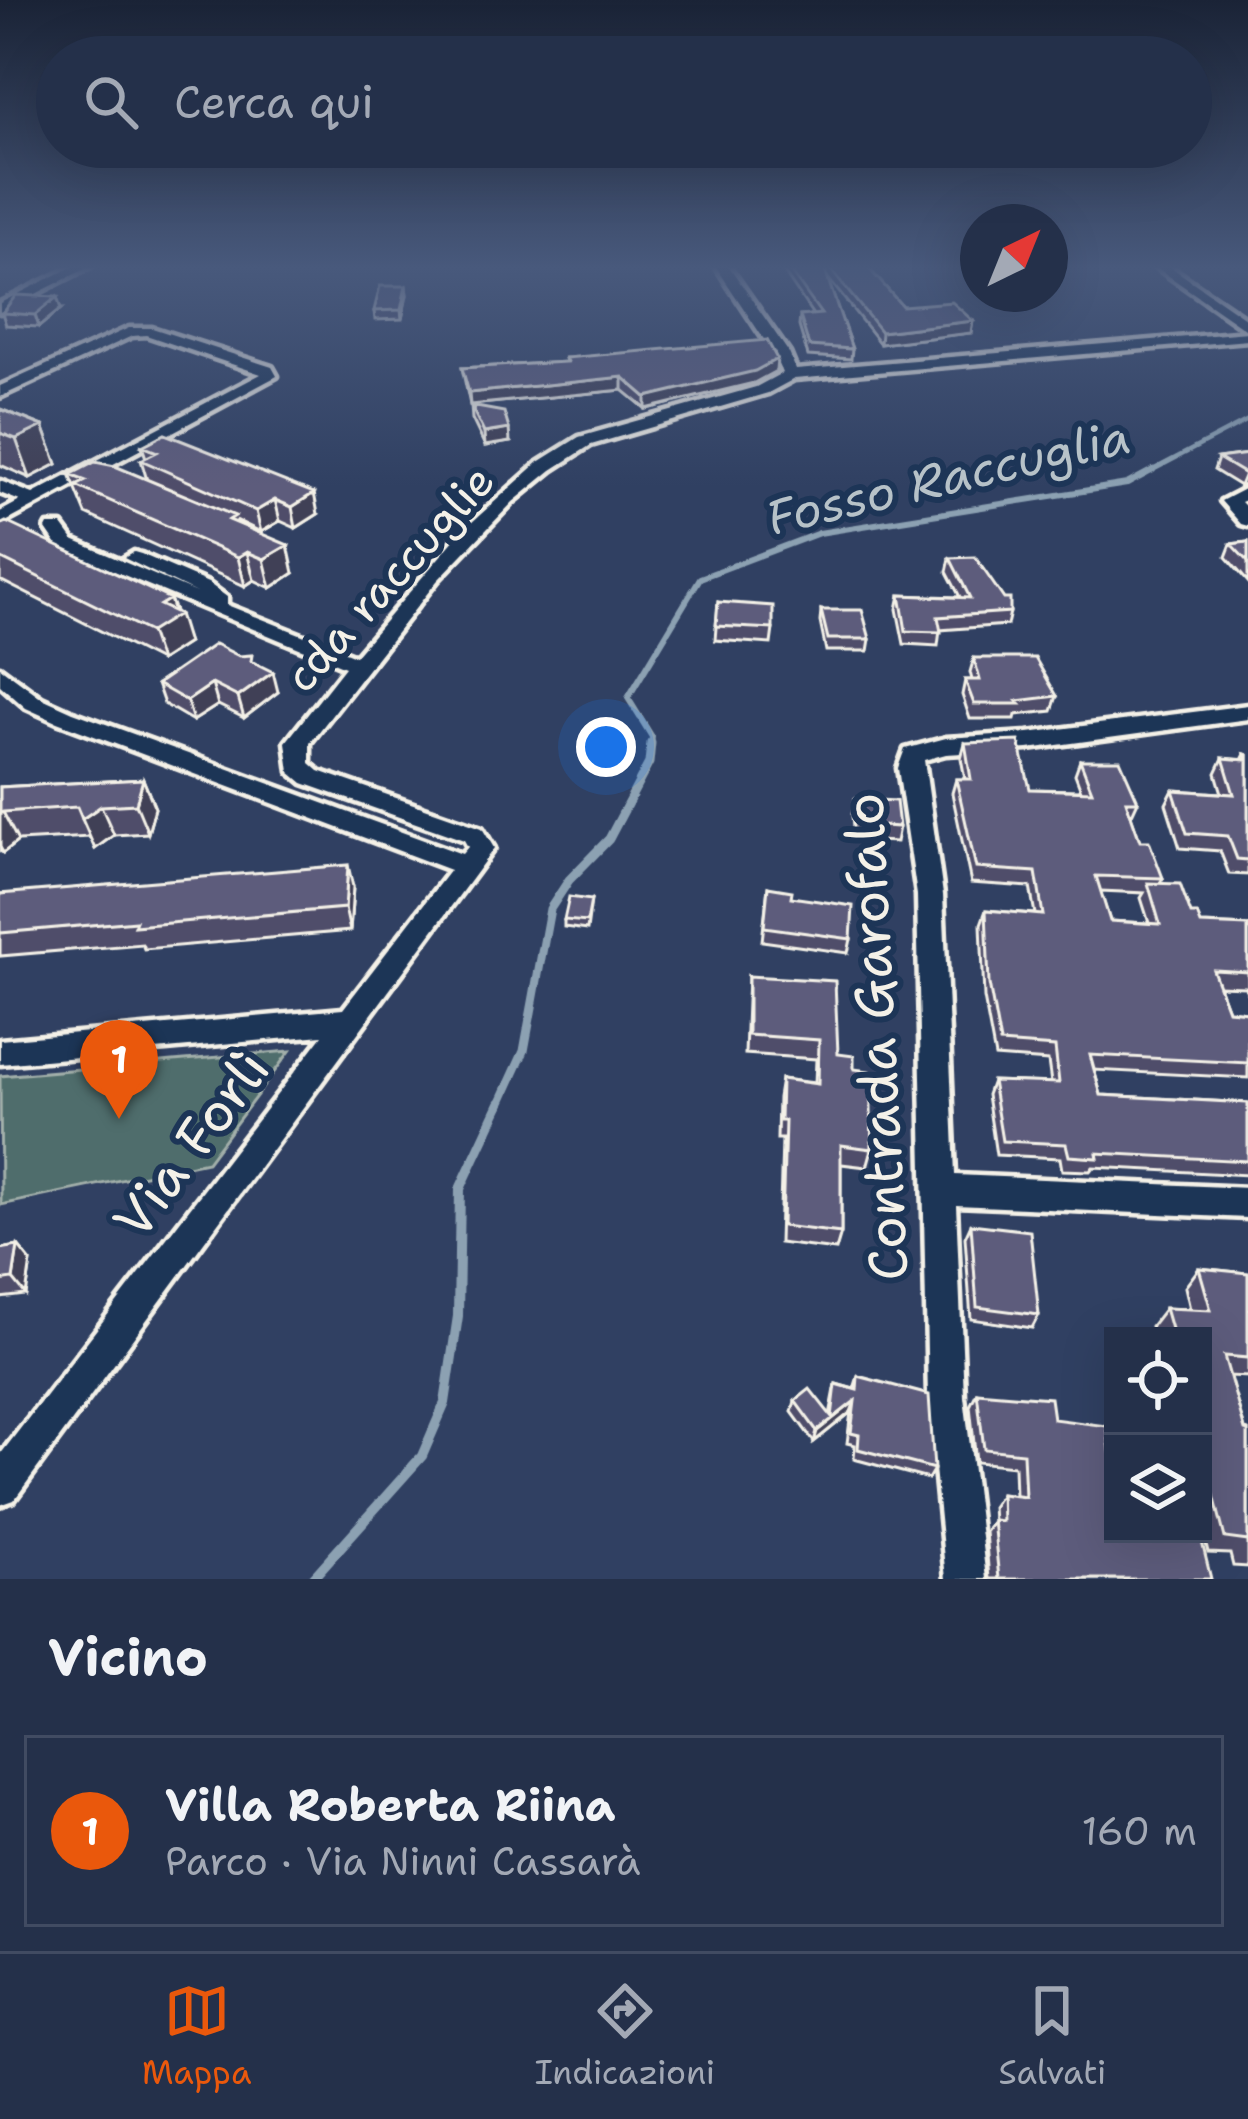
<!DOCTYPE html>
<html lang="it">
<head>
<meta charset="utf-8">
<style>
	:root { --surface:#24304a; --page:#303c54; --text:#f1f3f6; --muted:#a3a9b5; --line:#414b62; --accent:#ea580c }
	body { margin:0; font-family:"Shantell Sans",sans-serif; background:var(--page); color:var(--text) }
	.controls { position:absolute; right:36px; bottom:36px; display:grid; overflow:hidden; border-radius:0px; box-shadow:0 12px 48px #0002 }
	.controls button { width:108px; height:108px; display:grid; place-items:center; padding:0; border:0; border-bottom:3px solid var(--line); background:var(--surface); color:var(--text); font:60px sans-serif }
	.compass { position:absolute; left:960px; top:204px; width:108px; height:108px; border-radius:50%; background:var(--surface); box-shadow:0 12px 48px #0002; rotate:43deg }
	.you { position:absolute; left:606px; top:747px; width:42px; height:42px; margin:-30px; border:9px solid #fff; border-radius:50%; background:#1a73e8; box-shadow:0 0 0 18px #1a73e833 }
	.badge { display:grid; place-items:center; width:78px; height:78px; border-radius:50%; background:var(--accent); color:#fff; font-size:39px; font-weight:700 }
	.pin { position:absolute; translate:-50% -99px; filter:drop-shadow(0 3px 6px #0008) }
	.pin::after { content:''; position:absolute; top:63px; width:42px; height:36px; background:inherit; clip-path:polygon(0 0,100% 0,50% 100%) }
	.list { margin:0; padding:0; list-style:none }
	h2 { display:flex; justify-content:space-between; align-items:center; height:156px; margin:0; padding:0 48px; font-size:51px }
	h2 small { font-size:39px; font-weight:400; color:var(--muted) }
	.list li { display:grid; grid-template-columns:78px 1fr auto; gap:36px; align-items:center; box-sizing:border-box; height:192px; margin:0 24px 24px; padding:0 24px; border:3px solid var(--line); border-radius:0px }
	.list b { display:block; font-size:45px; white-space:nowrap }
	.list p { margin:0; font-size:39px; white-space:nowrap; color:var(--muted) }
	.list em { font-size:39px; font-style:normal; color:var(--muted) }
	.icon { flex:none; width:66px; height:66px; fill:none; stroke:currentColor; stroke-width:2; stroke-linecap:round; stroke-linejoin:round }
	.map { position:relative; flex:none; width:1248px; height:1579px; overflow:hidden }
	.search { position:absolute; background:var(--surface); box-shadow:0 12px 48px #0002; left:36px; right:36px; top:36px; height:132px; display:flex; align-items:center; gap:30px; box-sizing:border-box; padding:0 42px; border-radius:66px; color:var(--muted); font-size:45px }
	.sheet { height:372px; background:var(--surface) }
	nav { display:flex; justify-content:space-around; align-items:center; box-sizing:border-box; height:168px; border-top:3px solid var(--line); background:var(--surface); font-size:33px; color:var(--muted) }
	nav a { display:grid; justify-items:center; gap:6px }
	nav .on { color:var(--accent) }
	.map>svg:first-child { display:block }
	.green { fill:#506d6c; stroke:#a2afaa; stroke-width:3 }
	.lines { fill:none; stroke-linecap:round; stroke-linejoin:round }
	.stream-far3 { stroke:#8ca1b2; stroke-width:4.5 }
	.stream-far2 { stroke:#8ca1b2; stroke-width:6 }
	.stream-far1 { stroke:#8ca1b2; stroke-width:9 }
	.stream { stroke:#8ca1b2; stroke-width:10 }
	.minor-casing { stroke:#f4f1e8; stroke-width:9 }
	.minor { fill:#1d3557; fill-rule:evenodd }
	.wall { fill:#504e6a; stroke:#f4f1e8; stroke-width:3; fill-rule:evenodd }
	.shaded-wall { fill:#414056; stroke:#f4f1e8; stroke-width:3 }
	.building { fill:#5d5b7b; stroke:#f4f1e8; stroke-width:3 }
	.labels { text-anchor:middle; dominant-baseline:central; stroke-width:12; stroke-linejoin:round; paint-order:stroke }
	.street-label { font-size:45px; fill:#f4f1e8; stroke:#1d3557 }
	.water-label { font-size:48px; font-style:italic; fill:#b7c2c8; stroke:#1d3557 }
	.near-street-label { font-size:54px; fill:#f4f1e8; stroke:#1d3557 }
</style>
</head>
<body>
<div class="map">
<svg width="1248" height="1579" viewBox="0 0 1248 1579">
	<rect width="100%" height="100%" fill="#304062"/>
	<filter id="ink" filterUnits="userSpaceOnUse"><feTurbulence type="fractalNoise" baseFrequency=".00833" numOctaves="2"/><feDisplacementMap in="SourceGraphic" scale="24" xChannelSelector="R" yChannelSelector="G"/><feConvolveMatrix kernelMatrix="1 2 1 2 8 2 1 2 1" color-interpolation-filters="sRGB"/></filter>
	<g filter="url(#ink)">
		<path class="green" d="M290,1051L207,1162L1,1205L0,1076Z"/>
		<g class="lines">
			<path class="stream-far3" d="M1147,473L1248,420"/>
			<path class="stream-far2" d="M651,746L652,737L628,698L700,578L819,533L1127,484L1153,470"/>
			<path class="stream-far1" d="M499,1106L524,1051L550,909L569,880L609,839L649,763L651,743"/>
			<path class="stream" d="M312,1579L422,1456L445,1403L458,1316L460,1189L500,1103"/>
			<g class="minor-casing">
				<path id="minor" d="M76,265H93L0,312V303Z
					M715,265H728L789,353L796,370L1248,332V340L794,379L768,393L591,445L552,470L513,502L437,581L310,743V763L319,771L482,828L494,848L14,1500L0,1505V1455L323,1035L0,1064V1040L343,1009L450,870L57,722L26,708L0,685V667L42,698L73,712L462,854L468,847L464,840L303,783L290,772L286,742L345,667L59,548L46,529L48,525H62L73,540L196,593L124,558L134,552L141,554L208,583L227,597V605L355,656L461,532L539,462L579,437L756,387L782,373L773,353Z
					M1153,265H1168L1248,320V331Z
					M129,328H152L272,367L277,376L0,525V512L20,501L0,493V481L33,494L261,374L146,335L132,336L0,397V386Z
					M1248,487V499L1241,502L1248,509V526L1241,524L1221,501Z
					M1248,705V719L1028,749L946,754L924,760L943,895L955,1175L1248,1188V1218L956,1205L964,1397L986,1579H946L928,1397L917,895L898,768L905,749L946,738L1028,733Z"/>
			</g>
			<use href="#minor" class="minor"/>
		</g>
		<path class="wall" d="M779,265H823L824,268V265H866L902,306L973,321L971,333L880,344L827,277L852,349L851,359L808,356L799,326L800,316L813,315Z
			M406,286L407,295L402,319L375,320L374,311Z
			M61,309L39,327L6,325L2,313Z
			M565,358L776,371L754,383L646,409L623,390L470,405L462,368L566,362Z
			M471,406L510,442L485,446L472,419Z
			M0,409L43,426L57,464L30,478L0,465Z
			M142,446L318,514L296,528L280,521L261,532L236,520L294,573L271,588L254,580L245,586L86,514L70,475L147,480L141,460L146,458Z
			M1248,454V485L1240,486L1214,470L1218,458Z
			M0,525L170,599L188,643L160,661L0,580Z
			M1248,542V582L1226,557L1231,544Z
			M950,558L1010,612L1007,625L940,630L938,646L904,644L897,609L900,595L960,597L947,572Z
			M718,602L773,629L771,644L715,640Z
			M821,610L870,639L868,651H826L820,622Z
			M974,658L1057,696L1052,711L1016,715L1015,719H970L962,695L965,680H972L970,672Z
			M254,663L278,692L244,718L218,705L193,721L164,704L157,684Z
			M965,743L1030,789L1081,790L1075,774L1080,760L1138,801L1131,816L1140,841L1163,878L1160,883L1201,924L1248,926V995L1245,987L1219,986L1228,1010L1248,1012V1078L1094,1070L1101,1095L1248,1103V1175L1093,1167L1090,1171L1062,1170L1060,1158L996,1155L987,1095L992,1081L1051,1083L1048,1061L995,1057L984,998L981,924L986,910L1035,914L1030,887L971,883L952,793L956,779H965L961,758ZM1100,891L1144,893L1141,898L1149,923L1110,921Z
			M1245,754L1248,755V875L1229,874L1220,851L1180,848L1166,804L1173,790L1222,793L1216,773L1223,758L1242,760Z
			M143,779L155,808L148,833L114,835L95,849L90,837L18,841L3,853L0,851V787Z
			M855,799L899,827L896,842L854,840L852,814Z
			M353,887L350,931L144,949L142,944L0,956V894Z
			M768,887L791,897L851,939L848,953L762,941Z
			M591,900L587,930L564,927V920Z
			M748,976L854,1069L872,1149L867,1167L841,1164V1233L836,1250L779,1243L782,1139H777L778,1098L781,1079L815,1083L816,1059L745,1054Z
			M971,1224L1039,1315L1032,1328L971,1319L965,1237Z
			M18,1246L31,1262L26,1295L0,1298V1249Z
			M1199,1268L1248,1273V1377L1229,1376L1245,1430L1248,1431V1567L1233,1566L1230,1554L1208,1553L1203,1532V1336H1154L1151,1326L1165,1308L1190,1309L1185,1287Z
			M858,1376L934,1469L928,1479L854,1459L855,1445L847,1443L851,1412L814,1442L792,1412L795,1401L830,1415L836,1384L854,1389Z
			M977,1392L1053,1419L1113,1534L1211,1579H989L985,1532L993,1521L992,1507L1001,1494L1015,1496L1014,1466L976,1462L970,1406Z"/>
		<path class="shaded-wall" d="M406,286L407,295L402,319L401,310Z
			M57,297L61,309L39,327L35,315Z
			M973,321L971,333L880,344L881,332Z
			M777,359L776,371L754,383L646,409V397Z
			M623,377V390L470,405L469,393Z
			M43,426L57,464L30,478L16,439Z
			M509,429L510,442L485,446L484,433Z
			M1248,473V485L1240,486L1245,474Z
			M314,493L318,514L296,528L292,507Z
			M275,500L280,521L261,532L256,511Z
			M288,545L294,573L271,588L264,559Z
			M247,552L254,580L245,586L238,557Z
			M170,599L175,616L179,614L188,643L160,661L150,632L160,605Z
			M273,672L278,692L244,718L238,697Z
			M212,684L218,705L193,721L187,701Z
			M143,779L155,808L148,833L136,804Z
			M101,806L114,835L95,849L82,819Z
			M3,812L18,841L3,853L0,847V814Z
			M348,865L353,887L350,931L345,908Z
			M18,1246L31,1262L26,1295L13,1279Z
			M855,1401L851,1412L814,1442L817,1431Z"/>
		<path class="building" d="M786,265H823L852,349L809,346L800,316L821,314Z
			M827,265H866L902,306L952,302L973,321L881,332Z
			M380,286H406L401,310L374,311Z
			M16,295L57,297L35,315L2,313Z
			M767,340L777,359L755,371L646,397L623,377L469,393L462,368L567,362L565,358Z
			M471,406L504,412L509,429L484,433Z
			M0,409L43,426L16,439L0,433Z
			M165,434L314,493L292,507L275,500L256,511L141,460L157,452L142,446Z
			M1248,454V473L1245,474L1218,458Z
			M95,462L115,466L235,516L229,520L288,545L264,559L247,552L238,557L76,486L86,481L70,475Z
			M6,522L170,599L160,605L179,614L150,632L0,558V525Z
			M1248,542V562L1231,544Z
			M975,557L1004,599H1010V612L938,617L941,632L906,631L900,595L970,598L950,558Z
			M718,602L773,606V629L716,626Z
			M821,610H862L870,639H828Z
			M215,644L239,656L252,655L251,661L273,672L238,697L212,684L187,701L157,684Z
			M974,658H1035L1057,696L1017,701L1020,704H974L965,680H980Z
			M1019,741L1030,789L1092,791L1080,760H1120L1138,801H1126L1140,841H1149L1163,878L1096,876L1110,921L1160,924L1148,883L1180,884L1191,914H1197L1201,924L1248,926V972L1213,970L1228,1010L1248,1012V1063L1090,1055L1101,1095L1248,1103V1161L1097,1153L1098,1158L1069,1156L1066,1144L1002,1141L992,1081L1059,1083L1055,1047L1000,1043L989,984L986,910L1043,915L1036,872L976,868L956,779H971L965,743Z
			M1245,754L1248,755V860L1237,859L1228,836L1187,833L1173,790L1234,794L1223,758L1247,760Z
			M143,779L136,804L101,806L82,819L77,807L3,812L0,814V787Z
			M855,799L896,801L899,827L857,824Z
			M348,865L345,908L134,926L136,921L0,933V894Z
			M768,887L792,891L791,897L853,906L851,939L764,927Z
			M569,897L591,900L587,922L564,920Z
			M748,976L835,981L838,1054L854,1056V1069L870,1071L872,1149L841,1145V1233L782,1226L785,1121H780L781,1079L818,1084L819,1040L748,1035Z
			M971,1224L1030,1231L1039,1315L977,1307Z
			M18,1246L13,1279L0,1281V1249Z
			M1199,1268L1248,1273V1358L1224,1356L1245,1430L1248,1431V1541L1225,1538L1203,1452V1336H1173L1165,1308L1211,1310Z
			M858,1376L929,1395L934,1469L858,1449L859,1435L851,1433L855,1401L817,1431L795,1401L810,1389L832,1417L836,1384L857,1390Z
			M977,1392L1050,1398L1053,1419L1107,1426L1113,1474V1534H1200L1211,1579H999L993,1520L1002,1521L1001,1494L1025,1497L1023,1453L984,1449Z"/>
	</g>
	<linearGradient id="sky" x2="0" y2="1"><stop stop-color="#1a2336"/><stop offset="0.55" stop-color="#48597c"/><stop offset="1" stop-color="#48597c" stop-opacity="0"/></linearGradient>
	<rect width="1248" height="486" fill="url(#sky)"/>
	<g class="labels">
		<g class="street-label">
			<text transform="translate(389 578) rotate(-48)">cda raccuglie</text>
		</g>
		<g class="water-label">
			<text transform="translate(948 477) rotate(-13)">Fosso Raccuglia</text>
		</g>
		<g class="near-street-label">
			<text transform="translate(876 1037) rotate(-93)">Contrada Garofalo</text>
			<text transform="translate(191 1144) rotate(-53)">Via Forlì</text>
		</g>
	</g>
</svg>
<div class="controls">
<button><svg class="icon" aria-label="locate" viewBox="0 0 24 24"><circle cx="12" cy="12" r="6"/><path d="M12 2v4M12 18v4M2 12h4M18 12h4"/></svg></button>
<button><svg class="icon" aria-label="layers" viewBox="0 0 24 24"><path d="M12 4l9 5-9 5-9-5zM3 14l9 5 9-5"/></svg></button>
</div>
<svg class="compass" viewBox="-18 -18 36 36"><path d="M0-13l5 13h-10z" fill="#e53935"/><path d="M0 13l5-13h-10z" fill="#a3a9b5"/></svg>
<div class="you"></div>
<div class="pin badge" style="left:119px;top:1119px">1</div>
<div class="search"><svg class="icon" aria-label="search" viewBox="0 0 24 24"><circle cx="10" cy="10" r="6"/><path d="M15 15l6 6"/></svg>Cerca qui</div>
</div>
<section class="sheet">
<h2>Vicino<small></small></h2>
<ul class="list">
<li><span class="badge">1</span><div><b>Villa Roberta Riina</b><p>Parco · Via Ninni Cassarà</p></div><em>160 m</em></li>
</ul>
</section>
<nav>
<a class="on"><svg class="icon" aria-label="map" viewBox="0 0 24 24"><path d="M3 6l6-2 6 2 6-2v14l-6 2-6-2-6 2zM9 4v14M15 6v14"/></svg>Mappa</a>
<a><svg class="icon" aria-label="directions" viewBox="0 0 24 24"><path d="M12 3l9 9-9 9-9-9zM9 14v-3h6M13 9l2 2-2 2"/></svg>Indicazioni</a>
<a><svg class="icon" aria-label="saved" viewBox="0 0 24 24"><path d="M7 4h10v16l-5-4-5 4z"/></svg>Salvati</a>
</nav>
</body>
</html>
